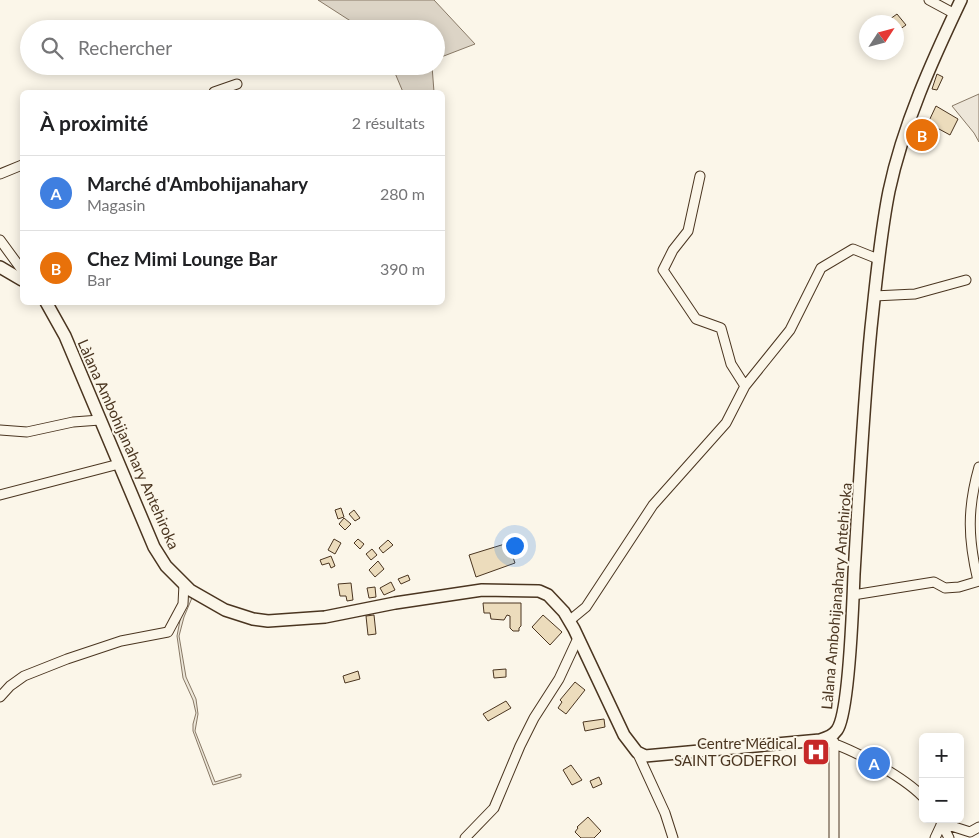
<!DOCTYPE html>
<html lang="fr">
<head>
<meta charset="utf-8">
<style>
	:root { --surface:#fff; --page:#f2f2f2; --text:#202124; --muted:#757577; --line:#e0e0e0; --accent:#c62828 }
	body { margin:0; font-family:Lato,sans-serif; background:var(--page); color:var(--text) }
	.controls { position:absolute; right:15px; bottom:15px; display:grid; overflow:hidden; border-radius:8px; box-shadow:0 2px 12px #0003 }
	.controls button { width:45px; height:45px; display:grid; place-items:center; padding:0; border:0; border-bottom:1px solid var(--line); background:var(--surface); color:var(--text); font:25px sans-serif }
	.compass { position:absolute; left:859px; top:15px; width:45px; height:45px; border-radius:50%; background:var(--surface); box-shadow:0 2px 12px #0003; rotate:54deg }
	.you { position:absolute; left:514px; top:545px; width:18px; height:18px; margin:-12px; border:4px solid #fff; border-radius:50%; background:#1a73e8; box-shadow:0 0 0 8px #1a73e833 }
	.badge { display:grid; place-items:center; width:32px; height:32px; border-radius:50%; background:var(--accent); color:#fff; font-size:16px; font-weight:700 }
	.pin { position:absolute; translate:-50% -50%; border:2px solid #fff; box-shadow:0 1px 5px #0006 }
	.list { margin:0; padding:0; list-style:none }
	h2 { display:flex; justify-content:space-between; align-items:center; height:65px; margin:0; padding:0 20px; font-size:21px }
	h2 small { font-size:16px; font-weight:400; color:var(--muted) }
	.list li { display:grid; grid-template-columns:32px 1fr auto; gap:15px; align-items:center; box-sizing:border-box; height:75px; padding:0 20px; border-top:1px solid var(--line) }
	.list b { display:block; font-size:19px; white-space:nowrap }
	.list p { margin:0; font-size:16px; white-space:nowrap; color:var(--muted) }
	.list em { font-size:16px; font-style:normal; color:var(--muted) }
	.icon { flex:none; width:28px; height:28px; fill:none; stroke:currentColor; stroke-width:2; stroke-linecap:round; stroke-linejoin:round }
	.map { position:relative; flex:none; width:979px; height:838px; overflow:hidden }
	.search { position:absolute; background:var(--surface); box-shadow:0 2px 12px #0003; left:20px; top:20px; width:425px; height:55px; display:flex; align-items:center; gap:12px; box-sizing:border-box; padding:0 18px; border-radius:28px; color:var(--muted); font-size:19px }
	.panel { position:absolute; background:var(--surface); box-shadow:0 2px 12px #0003; left:20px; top:90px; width:425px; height:215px; border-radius:8px }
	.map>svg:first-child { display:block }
	.green { fill:#ede6d9; stroke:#887966 }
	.parking { fill:#ede7d9; stroke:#887966 }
	.water { fill:#dcd4c6; stroke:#887966 }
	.building { fill:#ecdcbc; stroke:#4a3520 }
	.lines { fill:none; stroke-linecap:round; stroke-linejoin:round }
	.minor-casing { stroke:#4a3520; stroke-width:11 }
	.tertiary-casing { stroke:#4a3520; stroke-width:14 }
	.minor { stroke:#fbf6e9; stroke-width:9 }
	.tertiary { stroke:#fbf6e9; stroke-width:11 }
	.labels { text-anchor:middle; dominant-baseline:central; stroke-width:4; stroke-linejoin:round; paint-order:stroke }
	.street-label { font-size:15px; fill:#4a3520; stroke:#fbf6e9 }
	.poi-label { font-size:15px; fill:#4a3520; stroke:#fbf6e9; text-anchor:end }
</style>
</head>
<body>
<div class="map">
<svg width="979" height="838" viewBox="0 0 979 838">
	<rect width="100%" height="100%" fill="#fbf6e9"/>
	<path class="green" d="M979,94V142L974,133L952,106Z"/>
	<path class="parking" d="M190,590L194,593L184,617L179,636L186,677L196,699L198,714L195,731L215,782L241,774V777L213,785L193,731V724L196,713L193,700L183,678L177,636L181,615Z"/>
	<path class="water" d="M318,0H434L475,44L436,59V29H363Z
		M392,66H432L434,92H403Z"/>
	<path class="building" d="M897,14L906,25L896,32V22H886Z
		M937,74L943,77L937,90L932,89Z
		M936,106L958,119L950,135L928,123Z
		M341,508L344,517L338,519L335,510Z
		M354,510L360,518L355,521L349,514Z
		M344,518L351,524L345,530L339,524Z
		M334,539L341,543L335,554L328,550Z
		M358,539L364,544L360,549L354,543Z
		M388,540L393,545L383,553L379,548Z
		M508,543L515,563L476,577L469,555Z
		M372,549L377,555L371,560L366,554Z
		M331,556L335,566L331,568L329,563L322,565L320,560Z
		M378,561L384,569L375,577L369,570Z
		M408,575L410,580L401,584L398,579Z
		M391,582L395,590L384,595L380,588Z
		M351,583L353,600L347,601L346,596H340L338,584Z
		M375,587L376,597L369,598L367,588Z
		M483,603H521V626L519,628V631H513L510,628V616L507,615L504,620L491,619L490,613H484Z
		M374,615L376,634L368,635L366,616Z
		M543,615L562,632L550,645L532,627Z
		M506,669V677L494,678L493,670Z
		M358,671L360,679L345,683L343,676Z
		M575,682L585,690L566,714L558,708L562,702L560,700Z
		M506,701L511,708L488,721L483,714Z
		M604,719L605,727L585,731L583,722Z
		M571,765L582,780L572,785L563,770Z
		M599,777L602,784L593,788L590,781Z
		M588,817L601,831L594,838H581L575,832L578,828L577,827Z"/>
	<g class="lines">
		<g class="minor-casing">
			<path id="minor" d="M929,0L955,14
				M214,92L237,84
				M0,174L22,165
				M700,176L688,231L673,250L663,270L696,319L721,328L731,364L745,386
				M0,240L22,270
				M874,296L915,294L966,280
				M0,430L27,432L73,422L100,420
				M0,495L119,464
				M978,581C968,539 967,509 979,467
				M853,595L934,582L945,588L959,587L979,581
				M569,621L586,607L653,505L726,423L745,386L790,330L821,268L853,249L878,259
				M0,697L10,686L24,676L67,659L121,641L168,632L183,604L184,584
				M820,740C847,745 904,777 923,797
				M637,752L665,813L673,838
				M940,820L949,838
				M465,838L494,808L520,746L534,718L559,679L578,638
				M834,838V742
				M935,838L942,823L970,832L979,827"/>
		</g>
		<g class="tertiary-casing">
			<path id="tertiary" d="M0,267L22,280
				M46,302L65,336L154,547L166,566L190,590L225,610L253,619L268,621L325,617L395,603L482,590L539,591L548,595L564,612L574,629L624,735L637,752L645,756L820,740C827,738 833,736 837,730C849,714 853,601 854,574C859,492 863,410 871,328C876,282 880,236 889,191C903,125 932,61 961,0"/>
		</g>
		<use href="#minor" class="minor"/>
		<use href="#tertiary" class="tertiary"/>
	</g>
	<defs>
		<g id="hospital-square" transform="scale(1.4375)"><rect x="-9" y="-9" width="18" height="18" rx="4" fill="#c62828" stroke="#fbf6e9"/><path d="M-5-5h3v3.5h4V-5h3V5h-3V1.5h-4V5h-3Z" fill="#fff"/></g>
	</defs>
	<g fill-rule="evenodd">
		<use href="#hospital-square" x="816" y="752"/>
	</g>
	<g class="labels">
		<g class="street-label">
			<text transform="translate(129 444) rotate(66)">Làlana Ambohijanahary Antehiroka</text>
			<text transform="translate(836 596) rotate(-85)">Làlana Ambohijanahary Antehiroka</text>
		</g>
		<g class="poi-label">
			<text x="797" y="743">Centre Médical<tspan x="797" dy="17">SAINT GODEFROI</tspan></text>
		</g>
	</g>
</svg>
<div class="controls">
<button>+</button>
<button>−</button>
</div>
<svg class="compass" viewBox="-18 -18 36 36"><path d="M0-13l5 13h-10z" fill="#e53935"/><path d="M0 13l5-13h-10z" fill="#757577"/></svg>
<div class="you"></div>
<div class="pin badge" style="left:874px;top:763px;background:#3f7fe0">A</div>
<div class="pin badge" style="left:922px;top:135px;background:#e8710a">B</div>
<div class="search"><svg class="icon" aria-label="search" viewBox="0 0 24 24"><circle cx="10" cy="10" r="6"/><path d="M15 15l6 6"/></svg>Rechercher</div>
<section class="panel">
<h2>À proximité<small>2 résultats</small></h2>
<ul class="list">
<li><span class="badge" style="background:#3f7fe0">A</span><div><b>Marché d'Ambohijanahary</b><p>Magasin</p></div><em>280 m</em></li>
<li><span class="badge" style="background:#e8710a">B</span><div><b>Chez Mimi Lounge Bar</b><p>Bar</p></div><em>390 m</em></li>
</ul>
</section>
</div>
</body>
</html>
